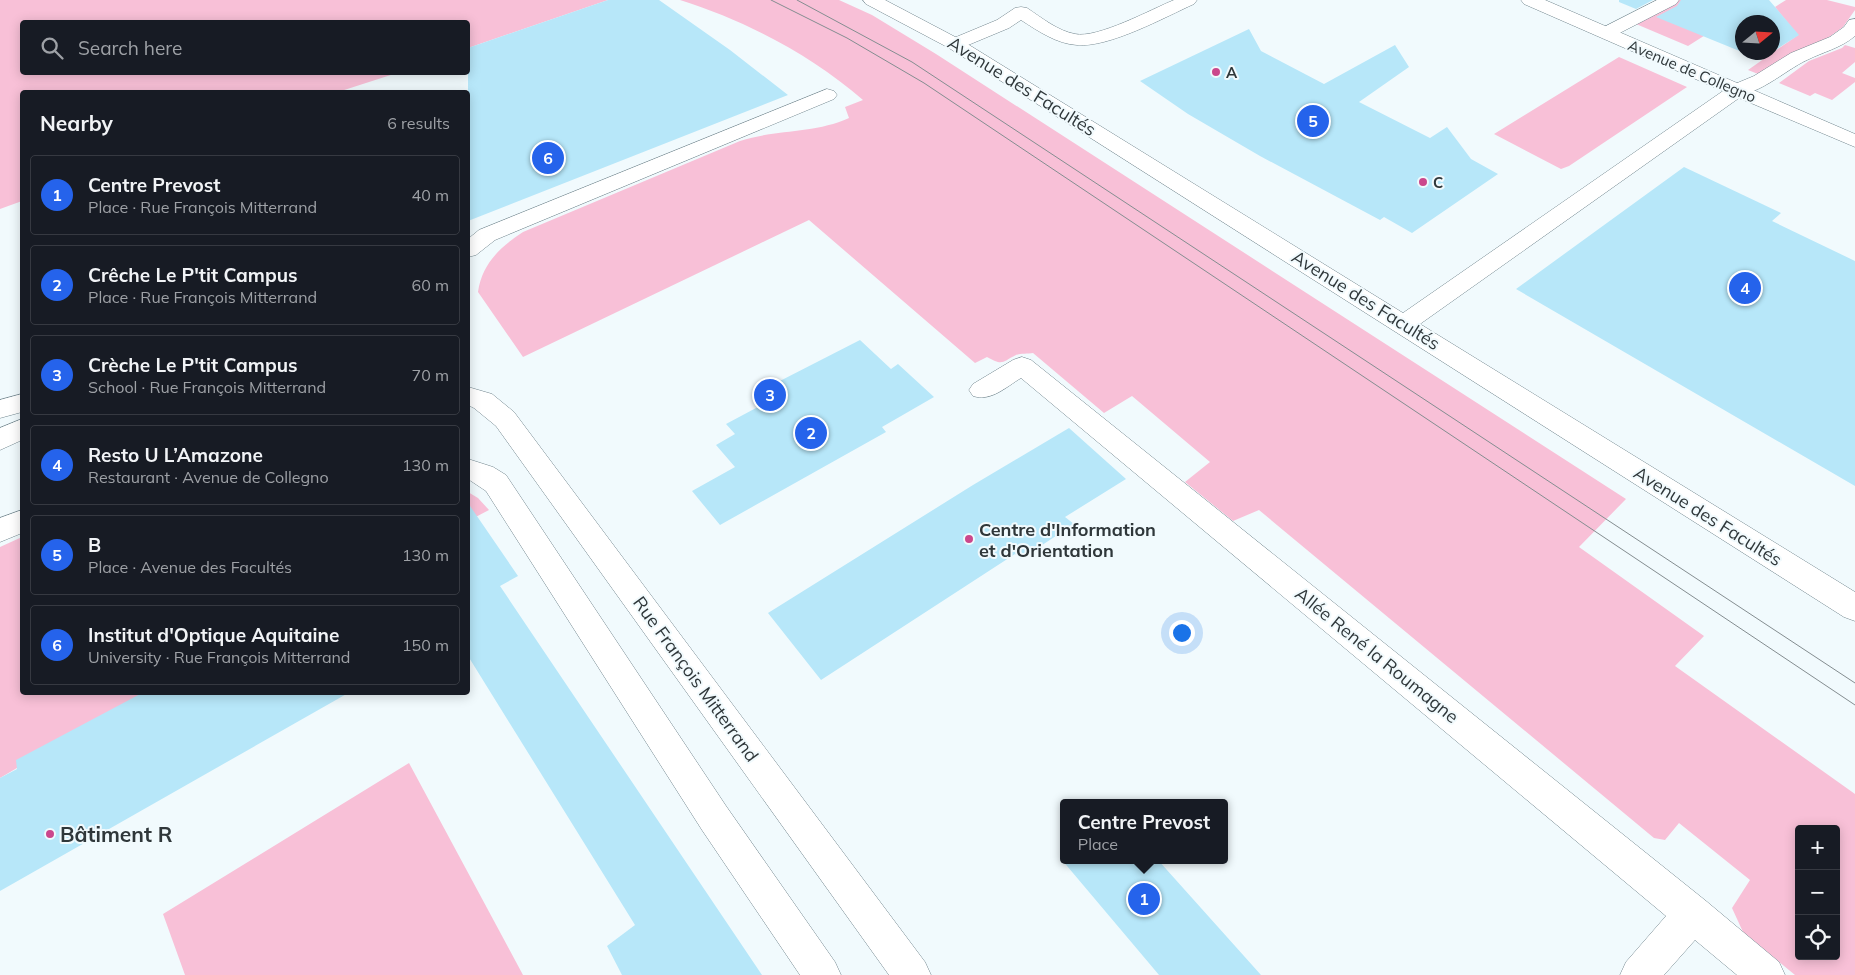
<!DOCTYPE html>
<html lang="en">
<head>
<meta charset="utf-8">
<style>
	:root { --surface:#171b24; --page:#20242c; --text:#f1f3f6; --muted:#9ea1a6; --line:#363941; --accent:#2563eb }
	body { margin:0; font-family:Mulish,sans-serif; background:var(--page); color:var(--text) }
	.controls { position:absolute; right:15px; bottom:15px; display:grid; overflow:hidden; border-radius:5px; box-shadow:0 2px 12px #0003 }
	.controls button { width:45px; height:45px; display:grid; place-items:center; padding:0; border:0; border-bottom:1px solid var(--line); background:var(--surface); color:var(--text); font:25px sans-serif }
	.compass { position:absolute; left:1735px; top:15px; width:45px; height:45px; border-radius:50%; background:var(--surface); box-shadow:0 2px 12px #0003; rotate:72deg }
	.you { position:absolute; left:1181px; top:632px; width:18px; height:18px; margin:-12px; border:4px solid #fff; border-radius:50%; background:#1a73e8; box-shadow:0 0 0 8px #1a73e833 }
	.badge { display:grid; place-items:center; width:32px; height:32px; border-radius:50%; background:var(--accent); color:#fff; font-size:16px; font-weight:700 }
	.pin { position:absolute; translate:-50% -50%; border:2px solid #fff; box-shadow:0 1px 5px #0006 }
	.popup { position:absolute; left:1060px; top:799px; width:168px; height:65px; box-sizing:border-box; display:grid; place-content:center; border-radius:5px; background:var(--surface); filter:drop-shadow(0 1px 4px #0005); font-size:16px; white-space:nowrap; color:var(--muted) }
	.popup b { font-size:19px; color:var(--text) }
	.popup::after { content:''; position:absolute; left:50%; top:100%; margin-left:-10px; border:10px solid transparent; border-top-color:var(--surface) }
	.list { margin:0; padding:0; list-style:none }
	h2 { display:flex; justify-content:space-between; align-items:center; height:65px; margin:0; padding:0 20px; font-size:21px }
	h2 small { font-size:16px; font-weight:400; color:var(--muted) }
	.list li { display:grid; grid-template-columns:32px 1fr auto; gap:15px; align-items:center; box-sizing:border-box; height:80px; margin:0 10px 10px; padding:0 10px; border:1px solid var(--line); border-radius:5px }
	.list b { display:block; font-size:19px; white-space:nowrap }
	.list p { margin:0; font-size:16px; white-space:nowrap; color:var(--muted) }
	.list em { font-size:16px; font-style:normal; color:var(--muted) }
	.icon { flex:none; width:28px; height:28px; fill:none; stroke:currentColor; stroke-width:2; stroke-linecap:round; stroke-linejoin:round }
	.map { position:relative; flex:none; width:1855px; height:975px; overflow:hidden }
	.search { position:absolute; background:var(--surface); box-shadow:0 2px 12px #0003; left:20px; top:20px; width:450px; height:55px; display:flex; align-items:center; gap:12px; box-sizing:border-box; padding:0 18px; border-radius:5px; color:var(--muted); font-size:19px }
	.panel { position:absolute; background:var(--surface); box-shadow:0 2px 12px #0003; left:20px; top:90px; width:450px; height:605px; border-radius:5px }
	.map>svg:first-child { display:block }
	.green { fill:#f8c0d7; fill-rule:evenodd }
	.building { fill:#b7e7f9 }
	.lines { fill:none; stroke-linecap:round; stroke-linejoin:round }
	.service-casing { stroke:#71858d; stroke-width:1 }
	.minor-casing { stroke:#71858d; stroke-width:1 }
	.service { fill:#fff; fill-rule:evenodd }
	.minor { fill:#fff; fill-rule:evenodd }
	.tram { stroke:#848d90; stroke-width:1 }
	.poi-dot { fill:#cb478c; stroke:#f1fafd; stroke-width:2 }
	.labels { text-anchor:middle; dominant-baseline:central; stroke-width:4; stroke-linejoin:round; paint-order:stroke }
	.far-street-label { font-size:15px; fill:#2f373a; stroke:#f1fafd }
	.far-poi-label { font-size:15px; font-weight:bold; fill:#2f373a; stroke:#f1fafd; text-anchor:start }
	.street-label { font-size:18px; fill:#2f373a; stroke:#f1fafd }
	.poi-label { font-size:18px; font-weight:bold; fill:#2f373a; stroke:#f1fafd; text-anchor:start }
	.near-poi-label { font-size:21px; font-weight:bold; fill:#2f373a; stroke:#f1fafd; text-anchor:start }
</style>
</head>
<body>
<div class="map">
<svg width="1855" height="975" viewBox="0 0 1855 975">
	<rect width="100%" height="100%" fill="#f1fafd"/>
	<path class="green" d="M0,0H608L468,48V22H22V72L397,73L338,92H22V201L0,209Z
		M680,0H839L872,15L936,54L1626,499L1579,547L1704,636L1675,666L1855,794V975H1795L1743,932L1732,908L1750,880L1679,823L1665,840L1654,838L1259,510L1233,521L1185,482L1210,462L1132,396L1104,413L1033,353C1028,354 1021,353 1016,355C1002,362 1003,366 987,357L975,363L809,220L523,357L478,292C482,264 500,247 523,232L740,141C776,129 814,134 849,118L845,107L863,100C810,54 746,21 680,0ZM1799,829H1836V956H1799Z
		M1676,0H1713L1729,20L1688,46L1636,24Z
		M1786,0H1827L1855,7V10L1843,27L1825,40L1763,76L1748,70L1798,35L1775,7Z
		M1845,45L1855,48V62L1842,73L1855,78V82L1832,100L1815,93L1810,96L1779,83L1809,61L1842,48Z
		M1619,57L1687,87L1569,166L1561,169L1494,134Z
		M468,492L478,498L489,510L468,521Z
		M22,537V692L144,693L0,778V547Z
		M409,763L523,975H185L163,914Z"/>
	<path class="building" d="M608,0H659L730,50L788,95L468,221V48Z
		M1619,0H1653L1636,9L1619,2Z
		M1681,0H1769L1799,35L1772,52V22H1742V52L1656,17L1677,6Z
		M1249,29L1261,51L1324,84L1395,45L1409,67L1359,102L1430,138L1447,127L1471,159L1498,174L1412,233L1384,217L1380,220L1260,156L1188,114L1140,81Z
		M1684,167L1781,213L1772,221L1855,261V486L1516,289Z
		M860,340L891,369L898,364L934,397L882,427L886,432L720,525L692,491L735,467L716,445L735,434L726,424L784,393L774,384Z
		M1069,428L1126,479L1065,517L1074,524L1021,559L1015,554L821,680L768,613L973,485Z
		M468,503L518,576L500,586L762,975H622L607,946L635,925L468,656Z
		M144,692H350L0,891V778L17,769L16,760Z
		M1062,860H1158L1261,975H1159Z"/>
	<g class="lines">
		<g class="service-casing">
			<path id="service" d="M1174,0H1197L1194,4C1165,17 1109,48 1077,45C1057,44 1038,31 1021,20L1009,28L961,48L955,49L949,48L946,44L949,40L997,20L1015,8L1021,7L1027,8C1042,18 1058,31 1075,34C1097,39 1152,9 1174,0Z
				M1657,0H1679L1676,4L1612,37L1606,38L1600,37L1597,33L1600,29Z
				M1855,19V36C1841,48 1823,52 1807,60C1785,70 1754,100 1730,94L1727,90L1730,86L1754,76L1791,53L1830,37L1844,27L1849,20Z
				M827,89L834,91L837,95L834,99L495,240L476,255L468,257V239L479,230Z
				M1022,357L1031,360L1706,901L1779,962L1785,975H1737L1695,940L1664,975H1620L1626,962L1666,916L1021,378C1006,387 991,402 973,396L969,390L973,384L1013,360Z
				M22,419V440L0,450V428Z
				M468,459L493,467L506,475L726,806L835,962L841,975H800L702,830L486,491L468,479Z
				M22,510V533L0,542V518Z"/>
		</g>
		<g class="minor-casing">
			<path id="minor" d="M863,0H885L961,40L1403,313L1723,91L1524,4L1521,0H1545L1855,134V147L1739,98L1420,324L1855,592V621L1844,617L949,48L866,4Z
				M468,387L492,394L514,412L925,962L931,975H889L496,426L474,408L468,405Z
				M22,394V412L0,418V400Z"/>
		</g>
		<use href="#service" class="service"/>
		<use href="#minor" class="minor"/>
		<path class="tram" d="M771,0L847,38L924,83L1855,705
			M797,0L912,62L1855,683"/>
	</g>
	<g class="poi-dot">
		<circle cx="1216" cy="72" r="5"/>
		<circle cx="1423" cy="182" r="5"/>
		<circle cx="969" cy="539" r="5"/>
		<circle cx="50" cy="834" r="5"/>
	</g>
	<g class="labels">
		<g class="far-street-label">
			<text transform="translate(1692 71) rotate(23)">Avenue de Collegno</text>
		</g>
		<g class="far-poi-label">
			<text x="1226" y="72">A</text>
			<text x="1433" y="182">C</text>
		</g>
		<g class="street-label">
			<text transform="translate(1022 86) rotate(32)">Avenue des Facultés</text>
			<text transform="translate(1366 300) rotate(32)">Avenue des Facultés</text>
			<text transform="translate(1708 516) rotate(32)">Avenue des Facultés</text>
			<text transform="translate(1377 655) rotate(39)">Allée René la Roumagne</text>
			<text transform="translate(696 679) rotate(54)">Rue François Mitterrand</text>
		</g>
		<g class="poi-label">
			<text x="979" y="529">Centre d'Information<tspan x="979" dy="21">et d'Orientation</tspan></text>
		</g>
		<g class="near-poi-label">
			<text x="60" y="834">Bâtiment R</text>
		</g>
	</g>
</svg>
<div class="controls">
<button>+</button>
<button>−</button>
<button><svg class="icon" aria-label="locate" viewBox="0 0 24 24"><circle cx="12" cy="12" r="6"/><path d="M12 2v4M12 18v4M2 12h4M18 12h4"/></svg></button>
</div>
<svg class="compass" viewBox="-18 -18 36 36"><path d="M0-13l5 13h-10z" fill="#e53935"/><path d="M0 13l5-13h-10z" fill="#9ea1a6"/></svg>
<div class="you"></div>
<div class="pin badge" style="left:1144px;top:899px">1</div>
<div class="popup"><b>Centre Prevost</b>Place</div>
<div class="pin badge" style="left:811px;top:433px">2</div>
<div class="pin badge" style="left:770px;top:395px">3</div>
<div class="pin badge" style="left:1745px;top:288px">4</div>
<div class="pin badge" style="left:1313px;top:121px">5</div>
<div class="pin badge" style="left:548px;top:158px">6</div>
<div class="search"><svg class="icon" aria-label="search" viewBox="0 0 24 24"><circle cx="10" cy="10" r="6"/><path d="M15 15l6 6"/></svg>Search here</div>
<section class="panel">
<h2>Nearby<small>6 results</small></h2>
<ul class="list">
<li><span class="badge">1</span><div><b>Centre Prevost</b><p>Place · Rue François Mitterrand</p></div><em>40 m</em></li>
<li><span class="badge">2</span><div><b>Crêche Le P'tit Campus</b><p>Place · Rue François Mitterrand</p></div><em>60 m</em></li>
<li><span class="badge">3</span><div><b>Crèche Le P'tit Campus</b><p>School · Rue François Mitterrand</p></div><em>70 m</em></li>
<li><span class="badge">4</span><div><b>Resto U L’Amazone</b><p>Restaurant · Avenue de Collegno</p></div><em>130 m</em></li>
<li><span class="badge">5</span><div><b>B</b><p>Place · Avenue des Facultés</p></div><em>130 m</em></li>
<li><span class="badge">6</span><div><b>Institut d'Optique Aquitaine</b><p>University · Rue François Mitterrand</p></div><em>150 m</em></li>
</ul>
</section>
</div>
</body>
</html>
